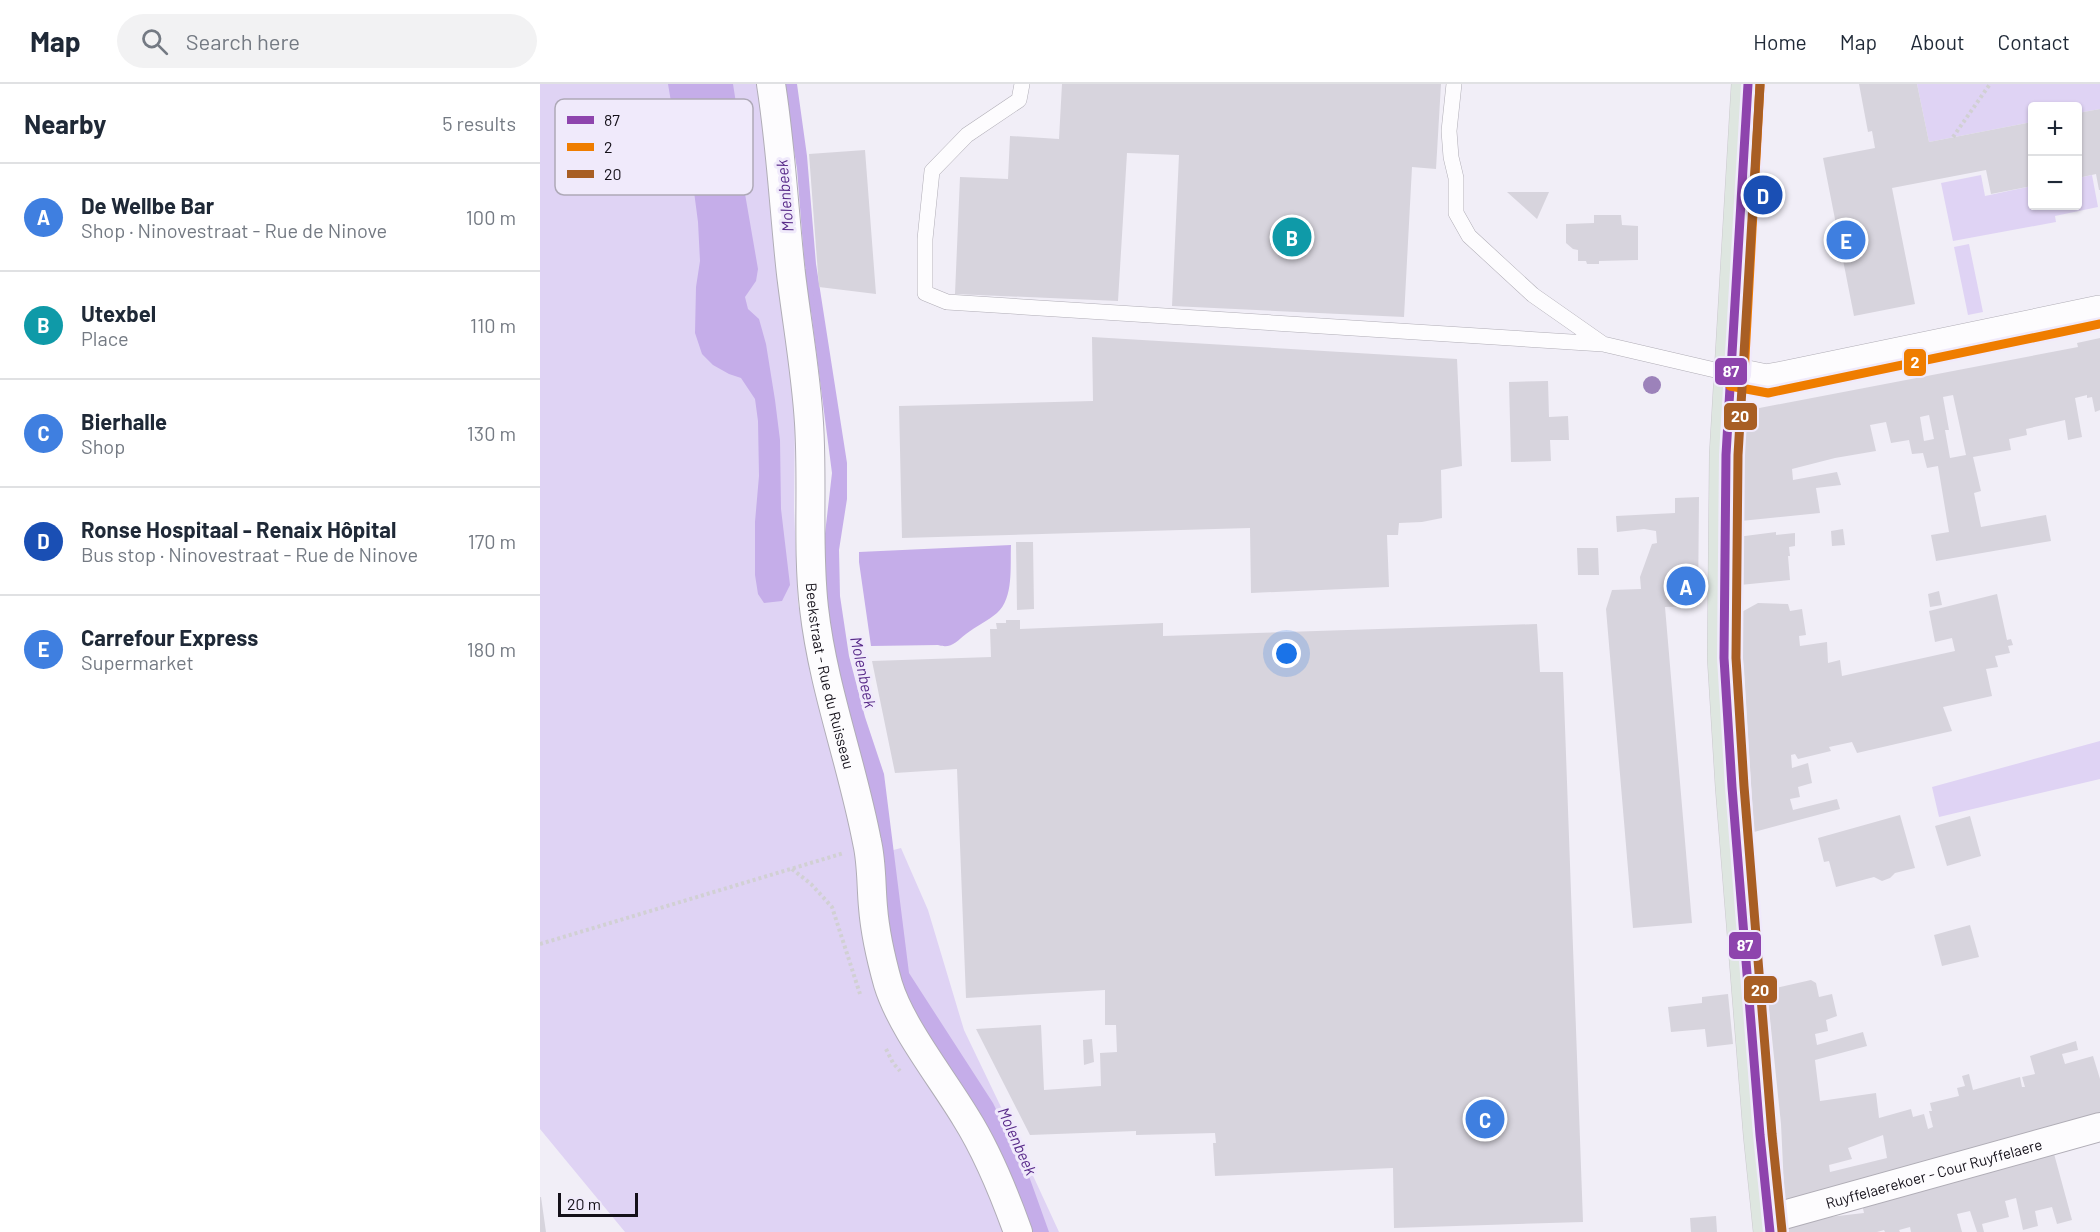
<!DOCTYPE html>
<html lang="en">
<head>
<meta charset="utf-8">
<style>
	:root { --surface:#fff; --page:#f2f2f3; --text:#1f2937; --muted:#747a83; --line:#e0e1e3; --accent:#b45309 }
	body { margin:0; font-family:Barlow,sans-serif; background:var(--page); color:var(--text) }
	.controls { position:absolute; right:18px; top:18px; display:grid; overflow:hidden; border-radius:6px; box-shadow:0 2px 4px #0004 }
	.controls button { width:54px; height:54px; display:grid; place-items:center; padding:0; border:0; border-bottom:2px solid var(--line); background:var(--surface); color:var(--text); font:30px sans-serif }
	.scale { position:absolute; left:18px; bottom:15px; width:80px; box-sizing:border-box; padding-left:6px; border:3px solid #141019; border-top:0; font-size:16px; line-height:21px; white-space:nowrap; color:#141019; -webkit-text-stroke:4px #f0eafb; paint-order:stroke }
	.you { position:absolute; left:747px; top:570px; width:21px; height:21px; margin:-15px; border:4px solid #fff; border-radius:50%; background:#1a73e8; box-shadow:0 0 0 9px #1a73e833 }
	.badge { display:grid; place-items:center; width:39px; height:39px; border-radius:50%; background:var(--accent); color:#fff; font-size:20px; font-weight:700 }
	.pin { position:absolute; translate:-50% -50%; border:3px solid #fff; box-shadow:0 2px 6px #0006 }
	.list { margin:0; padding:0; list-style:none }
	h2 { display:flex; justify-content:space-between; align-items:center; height:78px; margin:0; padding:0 24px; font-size:26px }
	h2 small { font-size:20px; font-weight:400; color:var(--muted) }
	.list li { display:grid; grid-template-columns:39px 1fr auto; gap:18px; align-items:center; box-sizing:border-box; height:108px; padding:0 24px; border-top:2px solid var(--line) }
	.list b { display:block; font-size:22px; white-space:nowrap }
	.list p { margin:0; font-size:20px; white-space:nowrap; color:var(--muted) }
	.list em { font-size:20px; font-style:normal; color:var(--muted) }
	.icon { flex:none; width:33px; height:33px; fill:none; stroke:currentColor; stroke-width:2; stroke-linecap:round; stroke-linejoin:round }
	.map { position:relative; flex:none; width:1560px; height:1148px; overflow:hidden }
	header { display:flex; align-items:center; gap:36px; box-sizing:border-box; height:84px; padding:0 30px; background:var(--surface); border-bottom:2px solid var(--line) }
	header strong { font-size:28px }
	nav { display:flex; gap:33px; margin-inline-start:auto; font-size:21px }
	.search { width:420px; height:54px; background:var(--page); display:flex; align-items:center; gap:15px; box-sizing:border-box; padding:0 21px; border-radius:33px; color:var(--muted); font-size:22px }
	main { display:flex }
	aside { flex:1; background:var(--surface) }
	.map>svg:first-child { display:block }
	.green { fill:#dfd3f4 }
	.water { fill:#c5ade9 }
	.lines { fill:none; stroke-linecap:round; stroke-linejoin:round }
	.stream { stroke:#c5ade9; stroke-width:8 }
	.building { fill:#d7d4dd; fill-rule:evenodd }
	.service-casing { stroke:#b0adb6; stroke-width:16 }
	.minor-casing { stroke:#b0adb6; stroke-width:30 }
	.tertiary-casing { stroke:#b0adb6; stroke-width:34 }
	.primary-casing { stroke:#cbc9ce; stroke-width:34 }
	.path { stroke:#d1d0d3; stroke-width:4; stroke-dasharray:3 3; stroke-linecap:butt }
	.service { stroke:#fdfcfe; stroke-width:15 }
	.minor { stroke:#fdfcfe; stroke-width:28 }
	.tertiary { stroke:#fdfcfe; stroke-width:33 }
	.primary { stroke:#dee6e0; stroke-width:33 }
	.bus-1-casing { stroke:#f0eafb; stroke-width:14 }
	.bus-2-casing { stroke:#f0eafb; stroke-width:14 }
	.bus-3-casing { stroke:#f0eafb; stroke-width:14 }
	.bus-1 { stroke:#8e44ad; stroke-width:9 }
	.bus-2 { stroke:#ef7d00; stroke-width:9 }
	.bus-3 { stroke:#a85e24; stroke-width:9 }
	.tree { fill:#9c82ba }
	.labels { text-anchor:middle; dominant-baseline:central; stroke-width:6; stroke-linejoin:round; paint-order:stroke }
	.street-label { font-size:15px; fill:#141019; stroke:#f0eafb }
	.water-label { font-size:16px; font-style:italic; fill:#582a89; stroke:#f0eafb }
	.key { fill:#f0eafb; stroke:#aea9b7; stroke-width:1.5 }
	.key-label { font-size:16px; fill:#141019 }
	.line-badge { stroke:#f0eafb; stroke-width:2 }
	.badge-label { font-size:16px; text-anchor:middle; font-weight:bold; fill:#fff }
</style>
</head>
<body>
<header>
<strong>Map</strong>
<div class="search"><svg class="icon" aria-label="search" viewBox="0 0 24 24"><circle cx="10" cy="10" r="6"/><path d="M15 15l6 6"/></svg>Search here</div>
<nav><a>Home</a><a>Map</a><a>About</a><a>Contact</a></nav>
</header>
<main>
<aside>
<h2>Nearby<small>5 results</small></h2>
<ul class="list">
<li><span class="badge" style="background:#3f7fe0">A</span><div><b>De Wellbe Bar</b><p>Shop · Ninovestraat - Rue de Ninove</p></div><em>100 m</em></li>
<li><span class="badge" style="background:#0f9aa8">B</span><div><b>Utexbel</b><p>Place</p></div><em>110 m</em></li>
<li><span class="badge" style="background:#3f7fe0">C</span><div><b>Bierhalle</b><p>Shop</p></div><em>130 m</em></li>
<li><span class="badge" style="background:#1a4fb4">D</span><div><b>Ronse Hospitaal - Renaix Hôpital</b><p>Bus stop · Ninovestraat - Rue de Ninove</p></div><em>170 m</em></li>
<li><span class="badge" style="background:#3f7fe0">E</span><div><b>Carrefour Express</b><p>Supermarket</p></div><em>180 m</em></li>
</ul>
</aside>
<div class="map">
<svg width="1560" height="1148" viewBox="0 0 1560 1148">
	<rect width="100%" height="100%" fill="#f1eef7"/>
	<path class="green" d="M0,0H223L255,327L254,424L258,520L320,775L361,764L388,826L424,946L472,1046L519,1148H85L0,1045Z
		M1377,0H1560V25L1538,29V22H1492V38L1389,58Z
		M1441,91L1445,112L1492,102V122H1538V94L1552,91L1558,123L1515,132L1516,138L1413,157L1401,99Z
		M1429,160L1443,228L1428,231L1414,163Z
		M1560,657V695L1399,733L1392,703Z"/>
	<path class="water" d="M128,0H193L198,32L204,104L218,185L216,197L205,213L208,225L219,235L226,260L235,316L240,356L241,425L250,501L242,517L224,519L218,510L215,491V438L219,392L218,337L215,315L201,294L189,290L173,281L162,270L155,249L156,203L160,177L158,138L153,100L145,90L138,59Z
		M243,0H257L267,72L276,180L307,379V415L299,466L300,512L309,572L325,633L344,690L369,889L453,1019L490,1095L509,1148H488L349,876L293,582L283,467L292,389L264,174L257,85Z
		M471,461C470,482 474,514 457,529C448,537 436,542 426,550C416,558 411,565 398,561L331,562L319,478V468Z"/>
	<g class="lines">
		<path class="stream" d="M266,189L271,223"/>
	</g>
	<path class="building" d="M522,0H901L896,85L872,83L864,233L632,222L639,71L587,69L578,217L415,210L420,93L468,95L470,52L519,55Z
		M1319,0H1377L1389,58L1492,38V102L1451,110L1446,86L1352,104L1375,220L1314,232L1283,74L1335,64L1332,47L1328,48Z
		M1560,25V106H1559L1556,90L1538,94V29Z
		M325,66L336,210L279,203L269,70Z
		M967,108H1009L997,135Z
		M1054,131H1081L1082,141L1098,142V176L1059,177V180H1047L1046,177H1038V166L1033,165L1026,159V140L1054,139Z
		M552,253L917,275L922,382L901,386L902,434L882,438L859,439L858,451H847L849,503L711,509L710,444L362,454L359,322L553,317Z
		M1560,254V326L1555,328L1552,313L1547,314V311L1535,314L1542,353L1528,356L1525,336L1486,345L1487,351L1469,355L1471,366L1433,373L1441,407L1434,409L1441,443L1506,431L1511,457L1396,477L1391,451L1409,448L1398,382L1387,384L1383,369L1372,370L1369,356L1351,359L1346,338L1330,341L1336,367L1295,374L1252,385L1253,396L1297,388L1301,401L1276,404L1280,429L1201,437L1203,335L1209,326L1538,263L1537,259ZM1413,311L1426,371L1410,374L1405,346H1409L1403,313ZM1389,331L1394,355L1384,357L1380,333Z
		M1008,297L1009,333L1028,332L1029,356H1010L1011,377L971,378L969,298Z
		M1159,413L1158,522L1125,523L1152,839L1093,844L1066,525L1072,506L1101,505L1100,493L1112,460L1117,459L1116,447L1104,445L1077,448L1076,432L1135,429V414Z
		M1303,445L1305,461L1292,462L1291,447Z
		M1236,448V451L1255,449V462L1249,463L1250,472H1248L1250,496L1200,501L1197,453Z
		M476,458H493L494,525L477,526Z
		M1037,464H1058L1059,491H1038Z
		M1399,507L1402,521L1390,523L1388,510Z
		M1457,510L1467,556L1471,555L1473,561L1468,562L1470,569L1455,572L1458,583L1446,585L1452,612L1403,623L1412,647L1317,669L1312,658L1289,663L1291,667L1258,675L1255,670L1251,671L1252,684L1268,679L1272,699L1258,703L1260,713L1250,715L1253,726L1297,715L1300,725L1214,748L1204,585L1198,530L1218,519L1248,520L1250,527L1262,525L1266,551L1259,552L1260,562L1287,558L1288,579L1300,576L1302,592L1415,567L1412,554L1395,558L1389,527Z
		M466,536H480V545L623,539V552L997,540L1000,588H1023L1043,1138L854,1144L853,1084L675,1092L673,1059H676L675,1049L596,1051V1047L490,1051L436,945L501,941L504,1006L561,1002L560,969L577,968L576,941H565V906L426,914L417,685L355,689L332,577L451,573L450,545H457L456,539H466Z
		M1360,731L1375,784L1355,789L1350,794L1342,797L1334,793L1296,803L1289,777L1284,778L1278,754Z
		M1430,732L1441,772L1407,782L1395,742Z
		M1430,841L1439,873L1402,882L1394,851Z
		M1271,896L1276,899L1279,913L1292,910L1297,932L1286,936L1288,947L1275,950L1277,961L1323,948L1327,962L1275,976L1280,1017L1336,1009L1339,1034L1371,1025L1373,1033L1384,1030L1388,1045L1393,1043L1389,1027H1392L1390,1019L1419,1012L1417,1004L1425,1002L1422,992L1429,990L1433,1006L1480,993L1482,1003H1485L1482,993L1495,990L1490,972L1536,957L1538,966L1522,970L1525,980L1553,972L1560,995V1035L1245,1124L1241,1040L1227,906ZM1343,1051L1347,1074L1290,1088L1289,1081L1312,1075L1308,1064Z
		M1188,910L1193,960L1167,963L1165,945L1131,948L1128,923L1162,919V913Z
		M552,955L554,978L544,981L543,956Z
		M1513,1066L1532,1136L1517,1140L1512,1123L1495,1127L1498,1142L1483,1146L1476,1114L1465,1117L1469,1133L1442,1140L1444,1148H1437L1430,1127L1417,1130L1422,1148H1371L1370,1143L1359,1146L1360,1148H1345L1344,1146L1337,1148H1249L1248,1138L1286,1130L1289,1133L1324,1129L1322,1120Z
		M0,1113H1L6,1148H0Z
		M1176,1132L1177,1148H1151L1150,1134Z"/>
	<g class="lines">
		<g class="service-casing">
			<path id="service" d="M482,0L479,16L427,51L392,87L385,155V209L407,218L1063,260
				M914,0L909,47L911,73L916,94V129L929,152L993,211L1063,260L1192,290"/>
		</g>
		<g class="minor-casing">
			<g id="minor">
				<path id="s1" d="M231,0C241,63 244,127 251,190C257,240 266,289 269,339C273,401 267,463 274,524C283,604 312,679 327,758C332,779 331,802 333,823C335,849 341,875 348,900C361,943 402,994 426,1034C448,1069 464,1109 478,1148"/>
				<path id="s2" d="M1229,1135L1560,1043"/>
			</g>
		</g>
		<g class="tertiary-casing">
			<path id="tertiary" d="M1192,290L1226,297L1248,293L1560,228"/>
		</g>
		<g class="primary-casing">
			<path id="primary" d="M1208,0L1186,371L1184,574L1192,703L1220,1051L1230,1148"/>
		</g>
		<path class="path" d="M1413,53L1450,0
			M252,785L271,800L292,823L320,910
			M0,860L304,769
			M346,965L353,979L360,987"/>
		<use href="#service" class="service"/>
		<use href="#minor" class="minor"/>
		<use href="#tertiary" class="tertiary"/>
		<use href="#primary" class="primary"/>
		<g class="bus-1-casing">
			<path id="bus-1" d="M1208,0L1186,371L1184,574L1192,703L1220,1051L1230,1148"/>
		</g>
		<g class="bus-2-casing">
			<path id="bus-2" d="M1204,291L1220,1
				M1190,302L1228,309L1560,240"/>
		</g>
		<g class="bus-3-casing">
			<path id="bus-3" d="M1220,1L1198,371L1196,574L1204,702L1232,1050L1242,1147"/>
		</g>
		<use href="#bus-1" class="bus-1"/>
		<use href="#bus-2" class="bus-2"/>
		<use href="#bus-3" class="bus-3"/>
	</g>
	<circle class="tree" cx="1112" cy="301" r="9"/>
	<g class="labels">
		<g class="street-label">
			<text stroke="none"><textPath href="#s1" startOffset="596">Beekstraat - Rue du Ruisseau</textPath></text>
			<text stroke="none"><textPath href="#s2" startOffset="171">Ruyffelaerekoer - Cour Ruyffelaere</textPath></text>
		</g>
		<g class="water-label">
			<text transform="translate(244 112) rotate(-95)">Molenbeek</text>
			<text transform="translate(324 588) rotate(78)">Molenbeek</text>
			<text transform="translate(478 1057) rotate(66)">Molenbeek</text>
		</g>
	</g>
	<rect x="15" y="15" width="198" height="96" rx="9" class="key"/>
	<rect x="27" y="32" width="27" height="8" fill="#8e44ad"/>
	<rect x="27" y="59" width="27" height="8" fill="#ef7d00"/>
	<rect x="27" y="86" width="27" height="8" fill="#a85e24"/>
	<g class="key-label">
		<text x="64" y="42">87</text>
		<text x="64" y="69">2</text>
		<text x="64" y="96">20</text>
	</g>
	<g class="line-badge">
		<rect x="1363" y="264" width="24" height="29" rx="6" fill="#ef7d00"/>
		<rect x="1174" y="273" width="34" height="29" rx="6" fill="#8e44ad"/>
		<rect x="1183" y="318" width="35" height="29" rx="6" fill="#a85e24"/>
		<rect x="1188" y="847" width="34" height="29" rx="6" fill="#8e44ad"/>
		<rect x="1203" y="891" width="35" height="29" rx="6" fill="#a85e24"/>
	</g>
	<g class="badge-label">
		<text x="1375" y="284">2</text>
		<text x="1191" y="293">87</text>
		<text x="1200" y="338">20</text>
		<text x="1205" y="867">87</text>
		<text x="1220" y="912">20</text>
	</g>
</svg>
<div class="controls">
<button>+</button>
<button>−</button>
</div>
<div class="scale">20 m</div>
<div class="you"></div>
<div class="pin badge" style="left:1146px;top:502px;background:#3f7fe0">A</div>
<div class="pin badge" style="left:752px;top:153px;background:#0f9aa8">B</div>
<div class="pin badge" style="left:945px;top:1035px;background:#3f7fe0">C</div>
<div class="pin badge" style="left:1223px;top:111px;background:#1a4fb4">D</div>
<div class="pin badge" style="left:1306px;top:156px;background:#3f7fe0">E</div>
</div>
</main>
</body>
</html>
